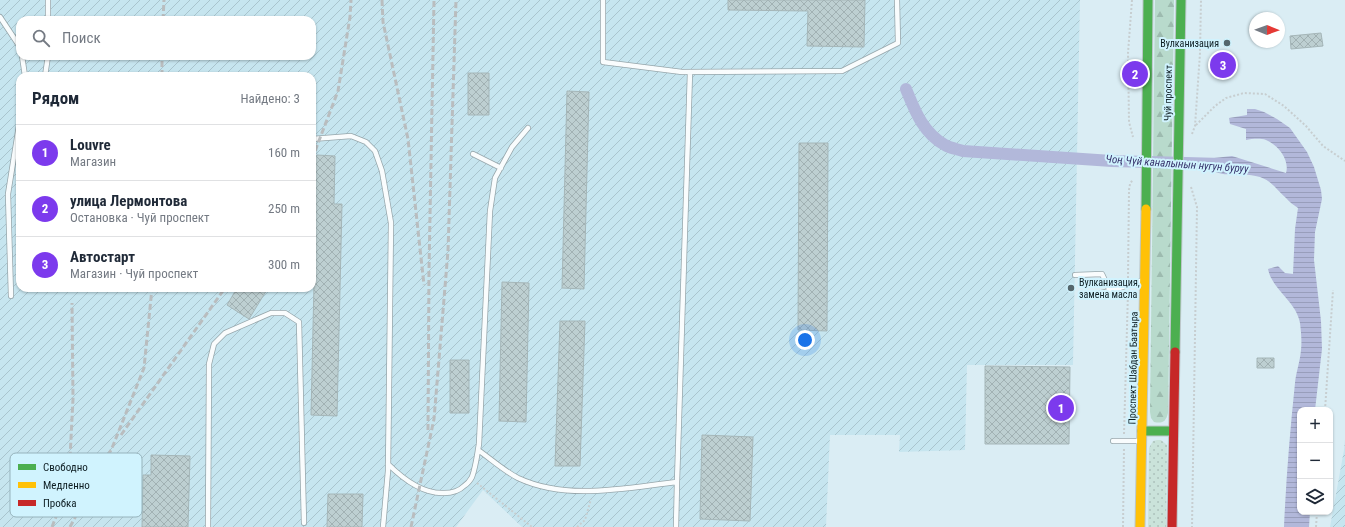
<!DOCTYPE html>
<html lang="ru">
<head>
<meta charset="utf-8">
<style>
	:root { --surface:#fff; --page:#f2f2f3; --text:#1f2937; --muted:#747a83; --line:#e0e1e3; --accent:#7c3aed }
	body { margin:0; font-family:"Roboto Condensed",sans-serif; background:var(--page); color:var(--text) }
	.controls { position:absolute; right:12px; bottom:12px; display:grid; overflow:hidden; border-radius:8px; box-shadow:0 1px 3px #0004 }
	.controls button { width:36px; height:36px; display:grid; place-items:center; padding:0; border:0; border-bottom:1px solid var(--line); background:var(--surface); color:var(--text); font:20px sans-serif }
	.compass { position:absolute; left:1249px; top:12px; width:36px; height:36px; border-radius:50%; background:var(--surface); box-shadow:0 1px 3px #0004; rotate:91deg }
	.you { position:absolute; left:805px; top:340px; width:14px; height:14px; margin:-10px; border:3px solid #fff; border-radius:50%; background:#1a73e8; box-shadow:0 0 0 6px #1a73e833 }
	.badge { display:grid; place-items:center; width:26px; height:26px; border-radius:50%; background:var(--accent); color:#fff; font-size:13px; font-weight:700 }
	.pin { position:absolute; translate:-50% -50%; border:2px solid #fff; box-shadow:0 1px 4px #0006 }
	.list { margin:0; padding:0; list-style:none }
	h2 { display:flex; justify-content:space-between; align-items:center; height:52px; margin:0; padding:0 16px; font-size:17px }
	h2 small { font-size:13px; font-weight:400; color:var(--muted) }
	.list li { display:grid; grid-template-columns:26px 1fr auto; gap:12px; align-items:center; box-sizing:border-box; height:56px; padding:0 16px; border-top:1px solid var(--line) }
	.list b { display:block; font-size:15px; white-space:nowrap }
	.list p { margin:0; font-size:13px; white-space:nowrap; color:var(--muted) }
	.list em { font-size:13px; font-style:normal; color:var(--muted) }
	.icon { flex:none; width:22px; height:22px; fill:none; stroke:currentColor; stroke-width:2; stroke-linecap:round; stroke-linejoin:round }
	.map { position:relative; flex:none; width:1345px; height:527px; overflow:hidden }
	.search { position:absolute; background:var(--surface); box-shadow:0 1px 3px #0004; left:16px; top:16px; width:300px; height:44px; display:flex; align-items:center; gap:10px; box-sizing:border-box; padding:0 14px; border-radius:12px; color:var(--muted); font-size:15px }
	.panel { position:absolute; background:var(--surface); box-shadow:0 1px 3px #0004; left:16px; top:72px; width:300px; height:220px; border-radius:12px }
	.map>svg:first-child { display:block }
	.industrial { fill:url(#industrial-furrows); fill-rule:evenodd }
	.green { fill:url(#green-dots) }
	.forest { fill:url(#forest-firs) }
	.water { fill:url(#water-rules) }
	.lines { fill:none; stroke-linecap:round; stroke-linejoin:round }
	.canal { stroke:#b2b8da; stroke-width:12 }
	.building { fill:url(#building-cross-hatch); stroke:#a5b6b8 }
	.lane-casing { stroke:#96a6ab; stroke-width:6 }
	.fast-casing { stroke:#bcc7ca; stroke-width:11 }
	.slow-casing { stroke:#bcc7ca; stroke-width:11 }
	.jam-casing { stroke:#bcc7ca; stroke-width:11 }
	.path { stroke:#c7ced0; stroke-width:2; stroke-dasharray:2 2; stroke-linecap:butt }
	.lane { stroke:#f9fcfd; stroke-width:4.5 }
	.fast { stroke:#4caf50; stroke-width:9 }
	.slow { stroke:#ffc107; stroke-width:9 }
	.jam { stroke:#c62828; stroke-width:9 }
	.rail { stroke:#b9bdbf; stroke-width:3; stroke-dasharray:6 3; stroke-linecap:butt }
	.poi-dot { fill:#55666c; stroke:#d0f3fe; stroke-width:1.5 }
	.labels { text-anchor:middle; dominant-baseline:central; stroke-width:4; stroke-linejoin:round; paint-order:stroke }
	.poi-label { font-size:10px; fill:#0d1d22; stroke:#d0f3fe; text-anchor:end }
	.street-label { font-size:10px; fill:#0d1d22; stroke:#d0f3fe }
	.water-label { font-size:11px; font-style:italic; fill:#36326b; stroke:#d0f3fe }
	.key { fill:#d0f3fe; stroke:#96b3bc; stroke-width:1 }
	.key-label { font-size:11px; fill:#0d1d22 }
</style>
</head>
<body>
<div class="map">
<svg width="1345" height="527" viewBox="0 0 1345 527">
	<defs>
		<pattern id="industrial-furrows" width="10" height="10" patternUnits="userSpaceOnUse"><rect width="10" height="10" fill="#c6e5ef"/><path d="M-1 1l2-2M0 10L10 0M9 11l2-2" fill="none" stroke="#a9c4cd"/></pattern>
		<pattern id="green-dots" width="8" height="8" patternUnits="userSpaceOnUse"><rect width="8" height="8" fill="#cae3da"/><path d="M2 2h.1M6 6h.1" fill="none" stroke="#acc2bb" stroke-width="1.8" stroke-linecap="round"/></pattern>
		<pattern id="forest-firs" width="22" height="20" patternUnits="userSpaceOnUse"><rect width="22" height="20" fill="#b8dacc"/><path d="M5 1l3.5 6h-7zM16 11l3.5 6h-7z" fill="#9dbbaf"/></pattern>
		<pattern id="water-rules" width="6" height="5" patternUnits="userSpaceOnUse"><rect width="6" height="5" fill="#b2b8da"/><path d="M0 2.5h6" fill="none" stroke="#989ebb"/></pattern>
		<pattern id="building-cross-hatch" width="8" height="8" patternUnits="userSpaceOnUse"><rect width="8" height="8" fill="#bdcfd1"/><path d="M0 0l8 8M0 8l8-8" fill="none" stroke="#a1b1b3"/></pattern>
	</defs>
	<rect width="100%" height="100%" fill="#daedf4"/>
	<path class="industrial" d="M0,0H1080L1073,365H967L965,450L899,452L900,435H830L826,527H522L483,490L456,527H0ZM20,20H312V56H20ZM20,76H312V288H20Z
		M1345,439V527H1330L1344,450Z"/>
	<path class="green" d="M1157,440H1161L1167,445L1166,527H1148L1149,448L1153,441Z"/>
	<path class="forest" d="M1155,0H1174L1168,413C1166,421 1163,424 1154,422L1151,418L1150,412Z"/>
	<path class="water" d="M1247,109H1255L1264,112L1277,119L1290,128L1307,152L1314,167L1321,190L1322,199L1315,232L1314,260L1321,321L1322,349L1315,410H1300V512H1310L1309,527H1284C1286,479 1290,431 1295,383C1296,372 1300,362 1301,350C1302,342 1301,331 1300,323C1296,301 1272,290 1268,269L1278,266L1285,273L1293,274L1295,229L1298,208C1294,205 1289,202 1286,198C1277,190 1272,181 1260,177C1241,171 1229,180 1209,169L1205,159L1232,156L1286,173C1290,160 1278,145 1266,140C1260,138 1252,139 1246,140V129L1230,124L1229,118L1247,115Z"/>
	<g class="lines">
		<path class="canal" d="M906,89C915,111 923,133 945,145C950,148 957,149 963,151L1112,161L1222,164"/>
	</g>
	<path class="building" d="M728,0H865L864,47L807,46L808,11L728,10Z
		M1321,33L1323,46L1291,49L1290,36Z
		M468,73H489V115H468Z
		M567,91L589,92L584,289L562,288Z
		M799,143H828L827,331L798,330Z
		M317,155L335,156L334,204H342L337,416L311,415L314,284H312V164Z
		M502,282L529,283L526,422L499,421Z
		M237,288H268L249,319L227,305Z
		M560,321H585L580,466H555Z
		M1257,358H1274V368H1257Z
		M450,360H469V413H450Z
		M985,366L1070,367L1069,444H985Z
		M702,435L753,437L750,521L700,519Z
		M151,455L190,456L188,527H142L143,475H151Z
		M328,494H363L362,527H327Z"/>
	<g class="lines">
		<g class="lane-casing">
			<path id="lane" d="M48,0V20
				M603,0V62L682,72L842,71L898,43L897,0
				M0,17L20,47
				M22,56L25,76
				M45,76L48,56
				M312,139L351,136L366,142L375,151L382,171L391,223L388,471L383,527
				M473,154L501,168
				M1075,275L1102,274L1110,291L1144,280
				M1087,294H1097L1110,291
				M11,296L8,194L20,119
				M1113,441H1140
				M478,450C491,459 504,471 518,478C567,501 625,488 677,482L676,527
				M388,464C403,479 422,494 444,493C451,493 458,492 464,486C467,484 470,481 472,477C476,466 477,455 479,444L490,211L495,178L512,147L528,128
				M677,482L690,72
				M208,527L209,364L214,344L225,333L271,313H285L299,322L304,523"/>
		</g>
		<g class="fast-casing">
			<path id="fast" d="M1146,209L1148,0
				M1175,352L1181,0
				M1142,431H1173"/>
		</g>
		<g class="slow-casing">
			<path id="slow" d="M1140,527L1146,209"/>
		</g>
		<g class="jam-casing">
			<path id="jam" d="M1172,527L1175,352"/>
		</g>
		<path class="path" d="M1132,0L1128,53L1129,122L1133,137
			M1196,125L1215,106L1226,98L1244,93L1265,94L1284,106L1306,126L1323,146L1345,161
			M1192,134L1195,126L1200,53L1201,0
			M1191,187L1197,207L1192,527
			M1128,278L1129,190L1130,184L1133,179
			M1325,410L1333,290
			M1124,434L1128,292
			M477,483L532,527
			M577,527L585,520L591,499
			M1123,527L1124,448
			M1316,527L1317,512"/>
		<use href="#lane" class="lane"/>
		<use href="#fast" class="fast"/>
		<use href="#slow" class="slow"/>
		<use href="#jam" class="jam"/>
		<path class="rail" d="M382,0L383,22L408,139L424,285
			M163,20L164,0
			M162,76V56
			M312,159L338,91L350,17L351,0
			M428,430L429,270L434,0
			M121,435L225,288
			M52,527L64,496L70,458L73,399L72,303
			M70,527L112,448L144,368L152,288
			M411,527L434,419L448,251L456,0"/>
	</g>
	<g class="poi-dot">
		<circle cx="1227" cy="43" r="4"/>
		<circle cx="1071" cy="288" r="4"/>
	</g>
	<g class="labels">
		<g class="poi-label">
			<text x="1219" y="43">Вулканизация</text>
			<text x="1079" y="282" text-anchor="start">Вулканизация,<tspan x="1079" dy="12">замена масла</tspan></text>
		</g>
		<g class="street-label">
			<text transform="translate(1168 93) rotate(-89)">Чуй проспект</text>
			<text transform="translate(1133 368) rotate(-89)">Проспект Шабдан Баатыра</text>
		</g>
		<g class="water-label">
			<text transform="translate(1177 164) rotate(4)">Чоң Чүй каналынын нугун буруу</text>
		</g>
	</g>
	<rect x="10" y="453" width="132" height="64" rx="6" class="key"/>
	<rect x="18" y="464" width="18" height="6" fill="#4caf50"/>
	<rect x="18" y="482" width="18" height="6" fill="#ffc107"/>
	<rect x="18" y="500" width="18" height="6" fill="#c62828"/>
	<g class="key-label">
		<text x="43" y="471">Свободно</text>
		<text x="43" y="489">Медленно</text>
		<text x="43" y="507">Пробка</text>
	</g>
</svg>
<div class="controls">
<button>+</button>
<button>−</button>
<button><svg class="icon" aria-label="layers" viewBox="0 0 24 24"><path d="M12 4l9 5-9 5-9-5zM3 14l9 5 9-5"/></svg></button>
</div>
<svg class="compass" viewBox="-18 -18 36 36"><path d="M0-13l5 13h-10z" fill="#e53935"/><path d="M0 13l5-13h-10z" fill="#747a83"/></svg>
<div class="you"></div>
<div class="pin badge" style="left:1061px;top:408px">1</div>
<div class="pin badge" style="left:1135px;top:74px">2</div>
<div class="pin badge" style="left:1223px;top:65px">3</div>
<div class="search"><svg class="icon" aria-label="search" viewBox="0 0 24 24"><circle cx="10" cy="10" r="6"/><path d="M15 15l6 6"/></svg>Поиск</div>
<section class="panel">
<h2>Рядом<small>Найдено: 3</small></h2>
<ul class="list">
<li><span class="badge">1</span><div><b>Louvre</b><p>Магазин</p></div><em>160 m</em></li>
<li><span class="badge">2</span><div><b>улица Лермонтова</b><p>Остановка · Чуй проспект</p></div><em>250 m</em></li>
<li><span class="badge">3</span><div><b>Автостарт</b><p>Магазин · Чуй проспект</p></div><em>300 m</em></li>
</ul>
</section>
</div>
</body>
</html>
